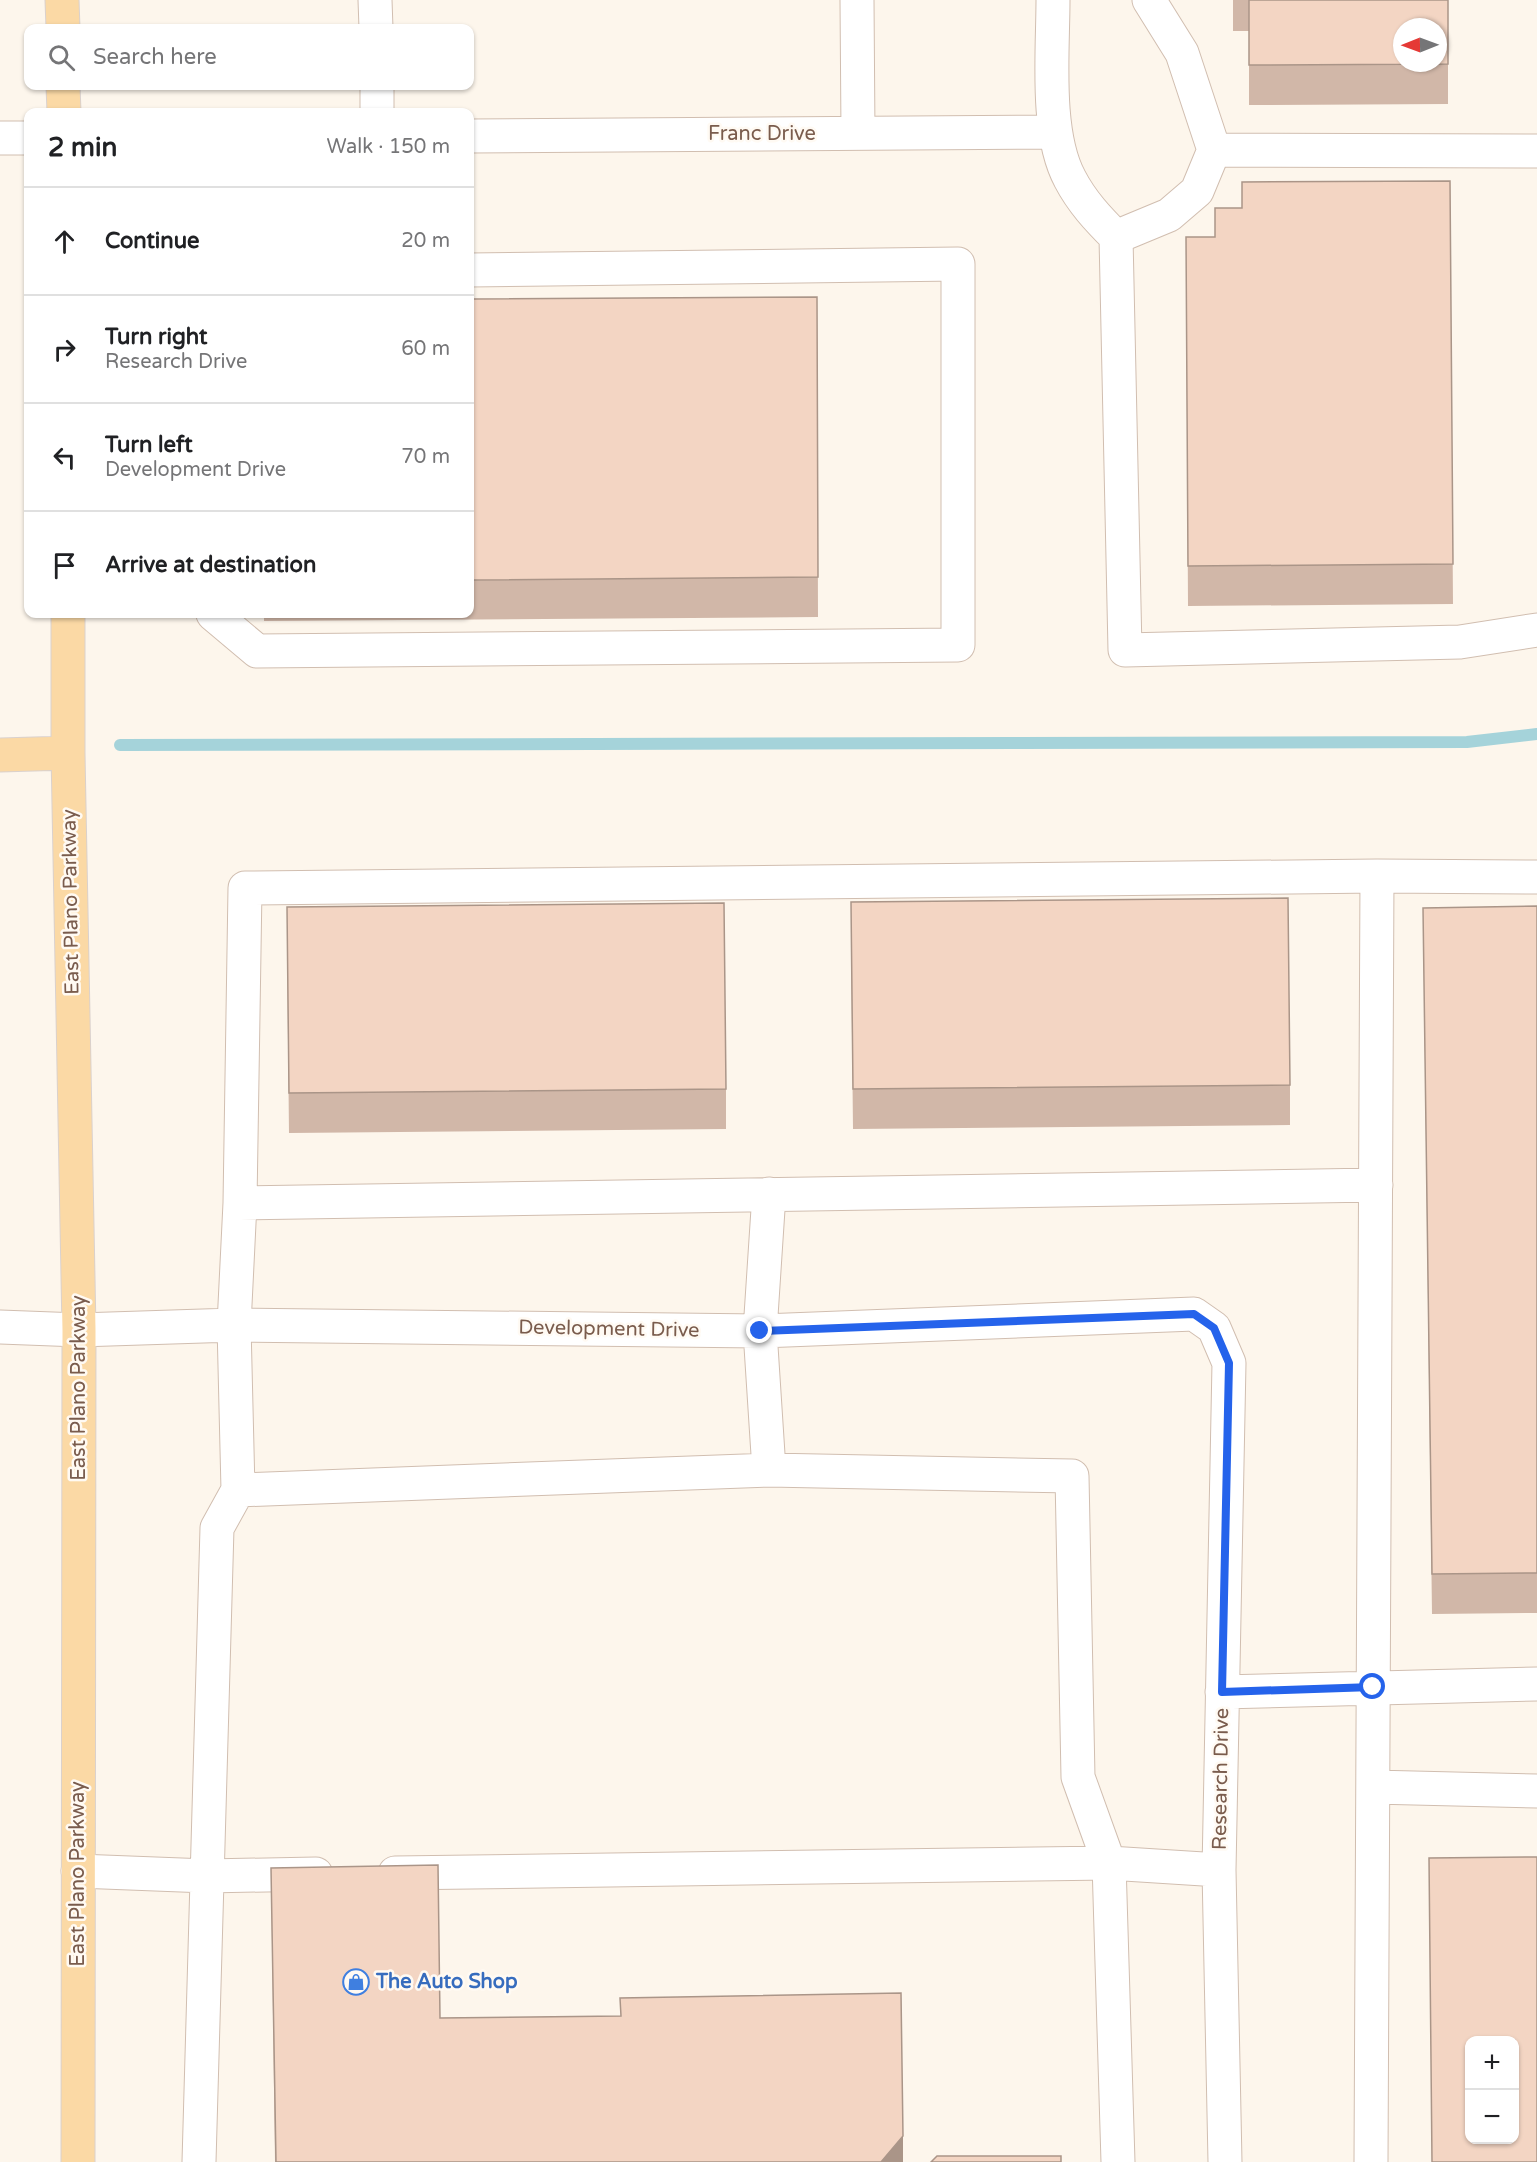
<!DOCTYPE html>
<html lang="en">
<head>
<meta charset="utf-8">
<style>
	:root { --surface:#fff; --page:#f2f2f2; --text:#202124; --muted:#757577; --line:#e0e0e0 }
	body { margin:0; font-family:"Varela Round",sans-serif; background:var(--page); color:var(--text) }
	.controls { position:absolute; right:18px; bottom:18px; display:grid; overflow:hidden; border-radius:12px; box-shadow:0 2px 4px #0004 }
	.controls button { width:54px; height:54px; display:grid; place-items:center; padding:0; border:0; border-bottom:2px solid var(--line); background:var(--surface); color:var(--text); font:30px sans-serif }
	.compass { position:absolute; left:1393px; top:18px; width:54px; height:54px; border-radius:50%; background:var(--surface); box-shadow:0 2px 4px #0004; rotate:269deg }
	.stop { position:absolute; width:18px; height:18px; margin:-14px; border:4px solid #2563eb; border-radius:50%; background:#fff }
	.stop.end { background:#2563eb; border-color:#fff; box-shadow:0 2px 6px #0008 }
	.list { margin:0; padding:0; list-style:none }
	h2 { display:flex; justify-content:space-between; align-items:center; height:78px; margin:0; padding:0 24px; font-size:26px }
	h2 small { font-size:20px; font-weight:400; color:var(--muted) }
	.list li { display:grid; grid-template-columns:39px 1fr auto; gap:18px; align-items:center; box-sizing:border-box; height:108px; padding:0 24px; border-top:2px solid var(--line) }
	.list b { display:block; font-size:22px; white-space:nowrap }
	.list p { margin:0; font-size:20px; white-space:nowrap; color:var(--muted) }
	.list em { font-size:20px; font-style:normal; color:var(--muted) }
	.icon { flex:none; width:33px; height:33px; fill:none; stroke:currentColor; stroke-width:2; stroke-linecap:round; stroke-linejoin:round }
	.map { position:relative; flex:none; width:1537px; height:2162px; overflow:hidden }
	.search { position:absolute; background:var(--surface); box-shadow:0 2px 4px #0004; left:24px; top:24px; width:450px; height:66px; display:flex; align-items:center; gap:15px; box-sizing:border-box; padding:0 21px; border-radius:12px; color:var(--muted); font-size:22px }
	.panel { position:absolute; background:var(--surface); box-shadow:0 2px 4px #0004; left:24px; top:108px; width:450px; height:510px; border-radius:12px }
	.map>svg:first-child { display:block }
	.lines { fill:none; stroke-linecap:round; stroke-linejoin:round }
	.stream { stroke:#a5d3da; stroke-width:12 }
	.minor-casing { stroke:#d1beb0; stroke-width:35 }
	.major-casing { stroke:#dad1cd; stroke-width:35 }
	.minor { stroke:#fff; stroke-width:33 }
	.major { stroke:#fbd9a5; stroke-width:33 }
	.wall { fill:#d1b7a8 }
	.shaded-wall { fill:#aa9588 }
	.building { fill:#f3d5c3; stroke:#aa9588; stroke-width:1.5; fill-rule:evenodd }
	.route { stroke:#2563eb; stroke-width:8 }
	.labels { text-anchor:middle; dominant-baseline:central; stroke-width:5; stroke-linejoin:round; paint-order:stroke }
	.street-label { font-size:20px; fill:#7a5c4d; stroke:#fffaf3 }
	.shop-label { font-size:20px; font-weight:bold; fill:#366cbe; stroke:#fffaf3; text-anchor:start }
</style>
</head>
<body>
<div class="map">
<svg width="1537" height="2162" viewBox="0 0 1537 2162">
	<rect width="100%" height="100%" fill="#fdf6ec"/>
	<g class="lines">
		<path class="stream" d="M120,745L1467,742L1537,734"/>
		<g class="minor-casing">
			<path id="minor" d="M375,0L376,28
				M857,0L858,133
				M1053,0C1053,52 1045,133 1070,179C1082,202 1098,219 1116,237L1125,650L1460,642L1537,630
				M1149,0L1182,53L1214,150
				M377,86V112
				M470,136L1054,132
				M0,138H28
				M1116,237L1169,215L1197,191L1214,150L1537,151
				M213,614L257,651L958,645V264L470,270
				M1377,876L1537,877
				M769,1194L760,1331L769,1470L1072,1476L1078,1777L1109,1863L1118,2162
				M240,1203L1376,1185
				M0,1327L79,1330L234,1325L760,1331L1194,1314L1214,1328L1229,1363L1219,1870L1225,2162
				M238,1490L769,1470
				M1222,1692L1537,1684
				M1373,1787L1537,1791
				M78,1871L207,1876L316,1874
				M395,1873L1109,1863L1219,1870
				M199,2162L217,1528L238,1490L234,1325L240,1203L245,888L1377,876L1371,2162"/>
		</g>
		<g class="major-casing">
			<path id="major" d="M62,0L63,28
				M63,86L64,112
				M68,614V753L79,1330L78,2162
				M0,755L68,753"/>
		</g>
		<use href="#minor" class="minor"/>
		<use href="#major" class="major"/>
	</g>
	<path class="wall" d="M1233,0H1448V104L1249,105V31H1233Z
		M1450,181L1453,604L1188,606L1186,237H1215V208H1242Z
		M817,297L818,617L264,621V614H470V299Z
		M1537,906V1613L1432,1614L1423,908Z
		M851,942L1290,1085V1125L853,1129Z
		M287,947L726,1089V1129L289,1133Z
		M271,1868L440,2018L903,2162H275Z"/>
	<path class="shaded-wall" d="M903,2136V2162H881Z"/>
	<path class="building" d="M1249,0H1448V64L1249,65ZM1402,27H1438V63H1402Z
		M1450,181L1453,564L1188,566L1186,237H1215V208H1242V182Z
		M817,297L818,577L470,580V299Z
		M1288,898L1290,1085L853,1089L851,902Z
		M724,903L726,1089L289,1093L287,907Z
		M1537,906V1573L1432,1574L1423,908Z
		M1537,1857V2162H1432L1429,1858ZM1470,2040H1515V2139H1470Z
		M438,1865L440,2018L621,2016L620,1998L901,1993L903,2136L881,2162H276L271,1868Z
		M937,2156H1061V2162H931Z"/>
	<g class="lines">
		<path class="route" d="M760,1331L1194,1314L1214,1328L1229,1363L1222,1692L1373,1687"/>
	</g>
	<defs>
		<g id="shop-ring" transform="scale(1.35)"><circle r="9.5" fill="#fffaf3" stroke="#3f7fe0" stroke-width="1.5"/><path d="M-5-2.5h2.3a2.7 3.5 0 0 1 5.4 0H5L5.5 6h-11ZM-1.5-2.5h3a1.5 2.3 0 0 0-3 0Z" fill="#3f7fe0"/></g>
	</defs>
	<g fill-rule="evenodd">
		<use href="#shop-ring" x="356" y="1982"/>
	</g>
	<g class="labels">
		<g class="street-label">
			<text x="762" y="134">Franc Drive</text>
			<text transform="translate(71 902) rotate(-91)">East Plano Parkway</text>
			<text transform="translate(609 1329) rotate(1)">Development Drive</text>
			<text transform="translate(79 1388) rotate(-90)">East Plano Parkway</text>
			<text transform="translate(1221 1779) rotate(-89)">Research Drive</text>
			<text transform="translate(78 1874) rotate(-90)">East Plano Parkway</text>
		</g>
		<g class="shop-label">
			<text x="376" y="1982">The Auto Shop</text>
		</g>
	</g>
</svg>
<div class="controls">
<button>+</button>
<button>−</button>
</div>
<svg class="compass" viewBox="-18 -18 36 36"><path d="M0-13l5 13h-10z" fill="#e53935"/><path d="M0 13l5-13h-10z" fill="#757577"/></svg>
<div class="stop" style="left:1373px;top:1687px"></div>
<div class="stop end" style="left:760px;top:1331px"></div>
<div class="search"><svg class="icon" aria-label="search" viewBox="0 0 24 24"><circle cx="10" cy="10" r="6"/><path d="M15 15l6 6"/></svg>Search here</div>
<section class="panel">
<h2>2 min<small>Walk · 150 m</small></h2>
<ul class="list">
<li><svg class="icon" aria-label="ahead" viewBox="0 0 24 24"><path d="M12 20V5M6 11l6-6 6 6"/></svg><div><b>Continue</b></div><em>20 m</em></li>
<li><svg class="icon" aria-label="right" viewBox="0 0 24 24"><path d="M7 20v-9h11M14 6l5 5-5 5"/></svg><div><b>Turn right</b><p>Research Drive</p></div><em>60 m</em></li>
<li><svg class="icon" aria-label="left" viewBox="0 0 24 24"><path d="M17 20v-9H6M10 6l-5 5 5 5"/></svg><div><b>Turn left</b><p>Development Drive</p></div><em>70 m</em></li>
<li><svg class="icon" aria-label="arrive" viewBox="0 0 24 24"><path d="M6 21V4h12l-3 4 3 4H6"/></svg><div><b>Arrive at destination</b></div></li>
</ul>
</section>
</div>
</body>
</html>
